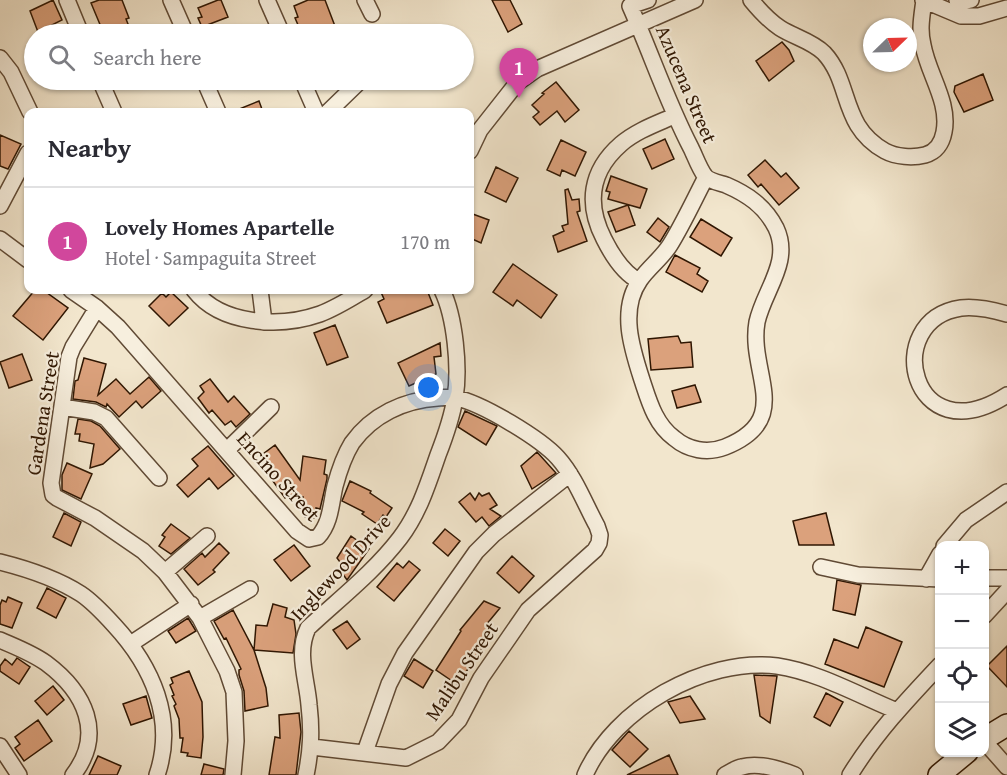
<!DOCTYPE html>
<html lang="en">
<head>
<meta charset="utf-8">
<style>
	:root { --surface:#fff; --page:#f7f7f7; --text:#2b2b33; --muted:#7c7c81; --line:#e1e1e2; --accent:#d93025 }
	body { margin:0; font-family:"Gentium Book Plus",serif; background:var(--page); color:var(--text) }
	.controls { position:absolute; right:18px; bottom:18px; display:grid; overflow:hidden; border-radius:12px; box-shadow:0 2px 4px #0004 }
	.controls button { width:54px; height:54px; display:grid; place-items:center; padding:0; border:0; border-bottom:2px solid var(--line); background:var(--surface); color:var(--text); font:30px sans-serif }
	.compass { position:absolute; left:863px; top:18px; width:54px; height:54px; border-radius:50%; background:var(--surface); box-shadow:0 2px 4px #0004; rotate:67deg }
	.you { position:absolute; left:429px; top:388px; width:21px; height:21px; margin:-15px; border:4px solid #fff; border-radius:50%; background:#1a73e8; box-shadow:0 0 0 9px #1a73e833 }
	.badge { display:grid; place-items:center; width:39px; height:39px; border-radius:50%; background:var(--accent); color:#fff; font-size:20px; font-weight:700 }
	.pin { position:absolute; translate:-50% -50px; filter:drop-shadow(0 2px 3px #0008) }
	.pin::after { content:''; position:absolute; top:32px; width:21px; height:18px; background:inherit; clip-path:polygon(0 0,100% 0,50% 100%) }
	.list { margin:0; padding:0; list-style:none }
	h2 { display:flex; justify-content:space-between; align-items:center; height:78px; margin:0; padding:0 24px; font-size:26px }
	h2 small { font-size:20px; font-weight:400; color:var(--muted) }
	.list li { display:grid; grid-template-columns:39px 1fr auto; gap:18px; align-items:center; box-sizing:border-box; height:108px; padding:0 24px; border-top:2px solid var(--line) }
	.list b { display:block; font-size:22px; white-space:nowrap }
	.list p { margin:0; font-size:20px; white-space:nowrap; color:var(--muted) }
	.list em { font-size:20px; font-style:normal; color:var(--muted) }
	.icon { flex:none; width:33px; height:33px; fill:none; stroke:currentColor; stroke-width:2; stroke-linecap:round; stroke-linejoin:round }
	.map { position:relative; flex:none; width:1007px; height:775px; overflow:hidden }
	.search { position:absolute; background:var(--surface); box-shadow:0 2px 4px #0004; left:24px; top:24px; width:450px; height:66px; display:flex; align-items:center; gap:15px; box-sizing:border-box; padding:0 21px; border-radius:33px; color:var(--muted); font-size:22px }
	.panel { position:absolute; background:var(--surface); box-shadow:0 2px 4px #0004; left:24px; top:108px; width:450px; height:186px; border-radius:12px }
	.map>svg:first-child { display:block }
	.building { fill:#dba17c; stroke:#2f1602; stroke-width:1.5 }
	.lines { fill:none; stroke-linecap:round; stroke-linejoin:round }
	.street-casing { stroke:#604a35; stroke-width:18 }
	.secondary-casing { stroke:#2f1602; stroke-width:24 }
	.street { stroke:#f7efde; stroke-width:15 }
	.secondary { stroke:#f7efde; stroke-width:21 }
	.labels { text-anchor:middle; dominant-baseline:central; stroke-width:4.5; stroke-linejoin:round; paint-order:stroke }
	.street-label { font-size:20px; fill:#2f1602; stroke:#f7efde }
</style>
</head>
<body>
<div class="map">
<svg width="1007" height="775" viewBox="0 0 1007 775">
	<rect width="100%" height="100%" fill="#f2e6cd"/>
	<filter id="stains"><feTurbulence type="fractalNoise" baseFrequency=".00333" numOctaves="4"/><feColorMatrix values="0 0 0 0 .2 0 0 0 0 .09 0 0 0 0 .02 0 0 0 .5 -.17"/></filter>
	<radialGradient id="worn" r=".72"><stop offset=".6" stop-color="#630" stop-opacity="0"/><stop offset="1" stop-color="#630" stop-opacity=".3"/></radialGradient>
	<path class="building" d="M53,0L62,20L38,32L30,11Z
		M99,0H122L129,18L126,19L132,34H104L91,3Z
		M218,0H221L228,17L202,27L198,18L202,17L198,8Z
		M308,0H325L338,34H302L295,18L298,17L294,6Z
		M492,0H510L522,24L508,32Z
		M782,42L789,50L794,61L769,81L756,61Z
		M983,74L993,100L964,112L954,92L955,86Z
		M556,82L579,110L565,122L557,111L540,125L533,117L539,112L532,105L544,94L542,93Z
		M259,101L263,112H232Z
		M0,135L21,144L8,169L0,166Z
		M665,139L674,159L652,169L643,149Z
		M561,140L586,152L575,176L562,170L560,176L547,170Z
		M765,160L781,177L786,173L799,188L779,205L761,184L758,187L748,175Z
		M496,167L518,178L506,202L485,192Z
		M611,176L647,189L640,208L608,199L610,192L606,191Z
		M568,189L572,200L579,199L580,211L577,212L587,241L558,252L553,236L564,231L562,226L568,224L565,190Z
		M628,205L635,225L616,232L608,212Z
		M470,213L489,220L481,243L470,238Z
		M658,218L669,227L660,242L647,232Z
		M701,219L732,238L721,256L690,237Z
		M675,255L700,268L697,274L708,281L702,292L666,272Z
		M513,264L557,295L541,318L517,300L513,306L493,292Z
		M35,290H43L68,308L43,340L13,316Z
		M380,290H427L433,305L387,323L378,302L384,299Z
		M171,292L188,308L169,326L149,306L162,293L166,297Z
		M335,325L348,357L327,365L314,333Z
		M678,336L681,343L691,342L693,367L651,370L648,339Z
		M440,343L441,356L434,357L436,374L409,386L398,363Z
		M22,354L32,380L9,388L0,362Z
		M84,358L106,364L98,395L116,379L130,394L149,377L161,391L142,408L136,401L119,417L107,404L106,407L96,402L73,399L75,381L78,380Z
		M210,379L228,402L234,396L250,414L236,427L231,421L225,425L212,410L209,413L198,398L204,392L200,386Z
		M695,385L701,402L677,408L672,391Z
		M465,411L497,426L486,445L458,427Z
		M78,419L91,421L100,426L120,449L103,464L90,468L94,444L79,441L80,434H75Z
		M275,445L300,480L303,456L326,460L324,474L327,475V479L320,509L316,508L314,518L305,517L306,510L301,509L303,497L289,495L285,498L260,463L266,459L263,454Z
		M208,446L234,476L218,489L209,478L188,497L177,485L198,466L192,459Z
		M537,452L556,473L532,489L521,466Z
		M67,463L92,474L81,499L62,490V475Z
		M350,481L371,491L370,493L392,508L386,517L383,515L377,524L362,514L364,512L342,501Z
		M470,493L475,500L479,493L482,496L489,493L497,505L490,509L501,516L489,526L482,517L476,522L459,502Z
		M64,513L81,522L71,546L53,537Z
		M826,513L834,545H799L793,521Z
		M171,524L190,538L171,554L159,546L165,537L162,535Z
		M445,529L460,541L448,556L433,543Z
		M351,536L369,549L347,580L340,570L343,566L337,558Z
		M219,543L229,553L213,570L215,572L198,585L184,569L202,553L205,557Z
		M294,545L310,566L291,581L274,560Z
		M512,556L534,576L519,593L497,573Z
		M409,561L420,570L394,601L377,587L397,563L403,568Z
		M837,580L861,585L855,615L833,610Z
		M47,588L66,598L56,618L37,608Z
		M8,597L22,603L12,628L0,624V605L2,600L6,602Z
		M484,601L500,608L486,625L494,632L476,656L458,685L436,670L461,631L460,630Z
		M273,604L287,608L285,617L294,620L296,634L293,653L254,650L266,688L268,706L245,711L244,691L239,675V670L241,669L226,638L224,639L214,621L233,610L254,650L256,625L267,626Z
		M188,618L196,631L176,643L168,631Z
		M347,621L360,639L347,649L333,630Z
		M866,627L902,642L884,687L825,664L834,639L858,648Z
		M1007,646V687L987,666Z
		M17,658L30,667L19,684L0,671V666L5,659L12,665Z
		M414,659L433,671L423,688L404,676Z
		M189,671L202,702L203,737L201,758L187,756L188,753L181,752L183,738H180L179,719L174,706L176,704L172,696L174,695L170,685L173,683L171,678Z
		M754,675L777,676L770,723L760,716Z
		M53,686L64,700L47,715L35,701Z
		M826,693L843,702L830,726L814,717Z
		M146,696L152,718L131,725L123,704Z
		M690,696L705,719L680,723L668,702Z
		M299,713L301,732L296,775H269L275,737L280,738L279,715Z
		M38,720L52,741L24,761L15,748L20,744L15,737Z
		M629,731L648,749L630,767L612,750Z
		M669,755L678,775H627Z
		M98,756L121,766L117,775H89Z
		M204,764L224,769L223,775H201Z"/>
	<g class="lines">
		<g class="street-casing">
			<path id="street" d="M67,0L81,34
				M171,0L186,34
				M267,0L282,34
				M365,0L372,14
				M648,0L630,6C651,53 667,102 691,148C695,156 699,168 705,176C709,181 720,183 726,185C747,194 765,206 776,228C792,262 764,290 757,322C748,373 795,419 725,447C707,454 688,450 674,438C655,424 649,401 642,380C632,349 619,310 640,280C649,267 662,258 670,245C683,224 694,200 706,177
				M751,0C760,11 768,20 780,28C794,37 812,41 824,53C852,83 840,126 885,151C896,157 913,158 925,155C936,152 942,143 944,132C950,102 928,74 923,45C919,29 922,16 924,0
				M923,0L961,16H979L1007,8
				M957,0L962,2L971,0
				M0,58L11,72L30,112
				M100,80L114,112
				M204,80L218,112
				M302,80L316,112
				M328,112L361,80
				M470,151L480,130L517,83L537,69L695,0
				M0,206L28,153
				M0,239L28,260
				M639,281C623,273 612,255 604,239C586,204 590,171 621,144C636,131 656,124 674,116
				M71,290L97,308L118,327L297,531L309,539L318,537C331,523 331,503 335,486C339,471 344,456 352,443C372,415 404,400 438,398C444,398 451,396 456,398C482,403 541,439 558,458C575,477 585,504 597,526L600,535L599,543L595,550L528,610L481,678L459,720L438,742L406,758L312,747
				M194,290C221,325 280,328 320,314C336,308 350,299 365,290
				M260,290L264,322
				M97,308L73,347L69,357L51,483L53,495L57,498L95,518L143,551L165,572L200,618L227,671L234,692L236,741L233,775
				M1007,314C993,310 976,306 961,308C880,320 911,457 1007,395
				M62,407L94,412L106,418L159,478
				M227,450L271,407
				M944,546L966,520L1007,492
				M0,562C28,569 56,578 81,594C93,602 104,614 114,625C152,666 176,719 157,775
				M821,567L858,575L940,579
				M165,572L207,536
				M984,578H1007
				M926,579L940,554
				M984,616L1007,591
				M200,618L250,589
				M0,640C16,647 32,653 46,663C85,692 105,734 73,775
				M132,643L191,604
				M984,741L1007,767
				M0,746L19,775
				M365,752L389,684L405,653L476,552L494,534L570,474
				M306,775C311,750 312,731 309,705C307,679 296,653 308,628C339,599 374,572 400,538C419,513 428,484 438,455C445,437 452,417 455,398C460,368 455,317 442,290
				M585,775C614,709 704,657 777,666C818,672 858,695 897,711
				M725,775C730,772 736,768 742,767C759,762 780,769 795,775
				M850,775C875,734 907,700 940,665"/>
		</g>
		<g class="secondary-casing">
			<path id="secondary" d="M984,739L1007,725
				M939,775L967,752"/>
		</g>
		<use href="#street" class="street"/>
		<use href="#secondary" class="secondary"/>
	</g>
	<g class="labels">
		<g class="street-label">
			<text transform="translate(687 84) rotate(67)">Azucena Street</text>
			<text transform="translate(42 413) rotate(-81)">Gardena Street</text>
			<text transform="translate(279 476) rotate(48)">Encino Street</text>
			<text transform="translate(340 567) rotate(-47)">Inglewood Drive</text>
			<text transform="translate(461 671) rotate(-56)">Malibu Street</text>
		</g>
	</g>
	<rect width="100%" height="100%" filter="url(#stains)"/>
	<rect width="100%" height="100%" fill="url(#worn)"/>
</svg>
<div class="controls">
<button>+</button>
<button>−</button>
<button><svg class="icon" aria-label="locate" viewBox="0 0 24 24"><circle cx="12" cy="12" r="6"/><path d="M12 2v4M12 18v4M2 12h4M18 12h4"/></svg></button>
<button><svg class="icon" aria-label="layers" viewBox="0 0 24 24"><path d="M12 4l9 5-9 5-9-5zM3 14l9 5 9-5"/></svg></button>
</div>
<svg class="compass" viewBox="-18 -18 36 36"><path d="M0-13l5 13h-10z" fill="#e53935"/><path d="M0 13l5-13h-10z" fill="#7c7c81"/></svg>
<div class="you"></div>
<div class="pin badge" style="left:519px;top:98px;background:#d1479c">1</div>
<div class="search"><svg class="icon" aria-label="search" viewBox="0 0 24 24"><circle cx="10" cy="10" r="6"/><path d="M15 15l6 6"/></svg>Search here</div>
<section class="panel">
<h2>Nearby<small></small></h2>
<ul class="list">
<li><span class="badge" style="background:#d1479c">1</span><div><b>Lovely Homes Apartelle</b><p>Hotel · Sampaguita Street</p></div><em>170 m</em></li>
</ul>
</section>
</div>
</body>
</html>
